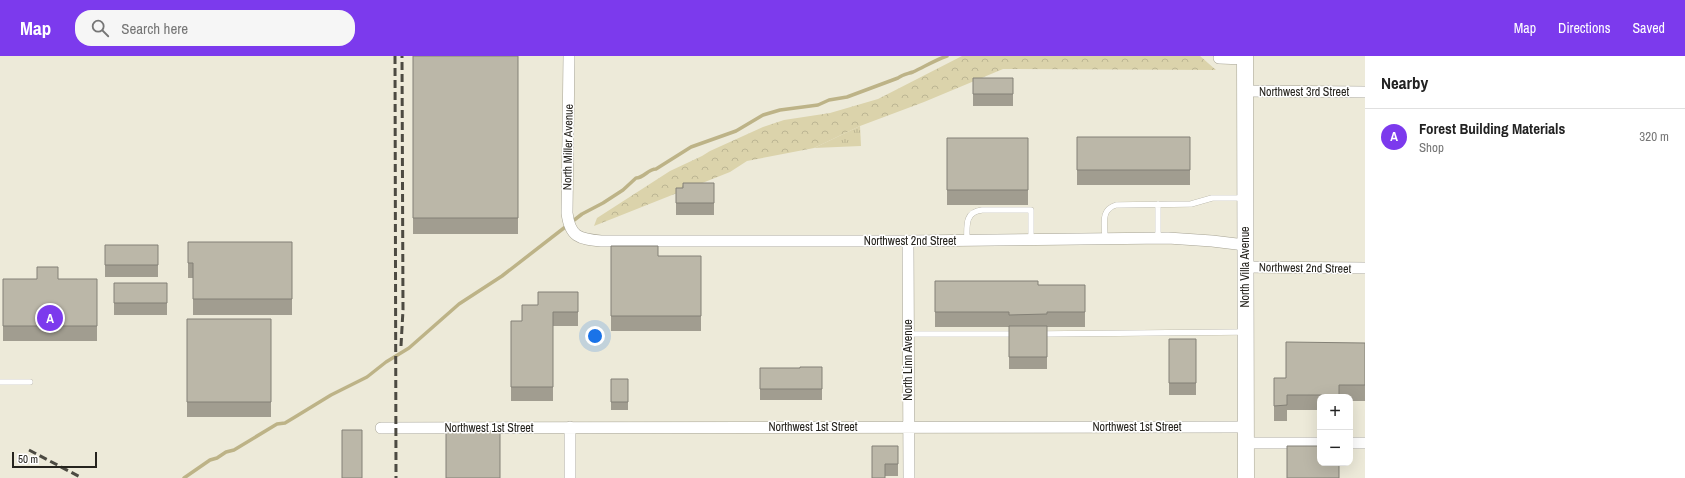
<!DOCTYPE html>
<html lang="en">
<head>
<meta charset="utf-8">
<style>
	:root { --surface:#fff; --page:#f6f6f6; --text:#222; --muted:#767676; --line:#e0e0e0; --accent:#7c3aed }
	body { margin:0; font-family:"Archivo Narrow",sans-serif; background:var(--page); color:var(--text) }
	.controls { position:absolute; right:12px; bottom:12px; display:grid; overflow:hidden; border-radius:8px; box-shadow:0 4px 16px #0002 }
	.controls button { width:36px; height:36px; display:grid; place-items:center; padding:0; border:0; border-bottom:1px solid var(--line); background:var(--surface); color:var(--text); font:20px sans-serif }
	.scale { position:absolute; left:12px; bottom:10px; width:85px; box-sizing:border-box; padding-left:4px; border:2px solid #26241e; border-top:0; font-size:11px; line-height:14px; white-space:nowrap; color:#26241e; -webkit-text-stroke:3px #fff; paint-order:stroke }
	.you { position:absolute; left:595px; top:280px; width:14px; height:14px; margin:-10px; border:3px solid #fff; border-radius:50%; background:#1a73e8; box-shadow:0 0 0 6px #1a73e833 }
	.badge { display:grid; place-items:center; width:26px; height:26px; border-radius:50%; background:var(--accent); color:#fff; font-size:13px; font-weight:700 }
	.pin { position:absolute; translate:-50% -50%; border:2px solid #fff; box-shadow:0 1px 4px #0006 }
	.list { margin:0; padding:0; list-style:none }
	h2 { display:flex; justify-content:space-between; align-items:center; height:52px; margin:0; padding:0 16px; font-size:17px }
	h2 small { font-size:13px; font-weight:400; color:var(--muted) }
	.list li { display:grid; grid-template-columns:26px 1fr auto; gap:12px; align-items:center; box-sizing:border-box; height:56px; padding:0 16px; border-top:1px solid var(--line) }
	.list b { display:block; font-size:15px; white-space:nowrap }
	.list p { margin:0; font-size:13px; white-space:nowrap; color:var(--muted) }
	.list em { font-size:13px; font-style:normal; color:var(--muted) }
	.icon { flex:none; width:22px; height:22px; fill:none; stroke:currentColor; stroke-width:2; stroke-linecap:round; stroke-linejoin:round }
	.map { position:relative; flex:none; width:1365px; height:422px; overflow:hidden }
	header { display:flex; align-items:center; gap:24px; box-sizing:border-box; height:56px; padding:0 20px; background:var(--accent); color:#fff }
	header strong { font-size:19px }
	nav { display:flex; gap:22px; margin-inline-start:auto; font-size:14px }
	.search { width:280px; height:36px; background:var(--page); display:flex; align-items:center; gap:10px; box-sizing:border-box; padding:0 14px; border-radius:16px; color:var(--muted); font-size:15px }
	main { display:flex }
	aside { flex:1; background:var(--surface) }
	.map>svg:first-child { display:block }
	.grass { fill:url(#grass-tufts) }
	.forest { fill:url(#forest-crowns) }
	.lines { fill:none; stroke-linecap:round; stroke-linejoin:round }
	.stream { stroke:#bdb387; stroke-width:3.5 }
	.service-casing { stroke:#a6a394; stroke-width:6 }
	.minor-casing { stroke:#a6a394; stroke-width:12 }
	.secondary-casing { stroke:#a6a394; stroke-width:17 }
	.service { stroke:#fff; stroke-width:5.5 }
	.minor { stroke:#fff; stroke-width:11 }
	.secondary { stroke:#fff; stroke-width:16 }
	.rail { stroke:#4c4a42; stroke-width:3; stroke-dasharray:8 4; stroke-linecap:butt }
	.wall { fill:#a19d90 }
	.building { fill:#bbb7a8; stroke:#838076 }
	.labels { text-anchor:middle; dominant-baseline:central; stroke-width:3; stroke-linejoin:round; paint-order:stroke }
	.street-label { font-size:12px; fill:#26241e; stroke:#fff }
</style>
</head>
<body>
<header>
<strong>Map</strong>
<div class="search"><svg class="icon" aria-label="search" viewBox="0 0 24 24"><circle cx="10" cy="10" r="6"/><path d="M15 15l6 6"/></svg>Search here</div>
<nav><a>Map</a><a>Directions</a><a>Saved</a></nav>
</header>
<main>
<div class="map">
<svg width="1365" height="422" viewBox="0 0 1365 422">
	<defs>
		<pattern id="grass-tufts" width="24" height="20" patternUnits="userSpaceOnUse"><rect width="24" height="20" fill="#dbd3ab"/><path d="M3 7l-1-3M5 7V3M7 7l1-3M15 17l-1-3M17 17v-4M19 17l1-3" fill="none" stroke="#bcb593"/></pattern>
		<pattern id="forest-crowns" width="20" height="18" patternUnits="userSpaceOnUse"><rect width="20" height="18" fill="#dbd3ab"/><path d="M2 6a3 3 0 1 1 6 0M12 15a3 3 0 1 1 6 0" fill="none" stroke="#bcb593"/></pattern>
	</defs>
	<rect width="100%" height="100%" fill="#edead9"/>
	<path class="grass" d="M860,70L861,90L814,92Z"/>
	<path class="forest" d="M962,0H1200L1216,14L1003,13L924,46L860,70L814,92L747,105L730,116L594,170L597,162L670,115L702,100L710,95L763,71L784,64L830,57L878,43Z"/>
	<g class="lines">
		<path class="stream" d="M184,422L210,404L217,402L226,396L234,394L277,368L285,367L295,361L331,339L367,321L386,306L409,292L459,248L502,220L582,158L603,147L623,134L636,122C644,122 648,113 656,113L691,91L736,75L763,59L780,54L818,49L829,44L847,41L898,22C903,18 907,18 913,16C924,11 935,4 947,0"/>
		<g class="service-casing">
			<path id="service" d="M1158,148V183
				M1105,183C1105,168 1100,154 1116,149L1191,148L1212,142H1244
				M967,185C967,171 964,156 982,154H1031V184
				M908,278H1016
				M1041,278L1244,276
				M0,326H30"/>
		</g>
		<g class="minor-casing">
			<path id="minor" d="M569,0L567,157C570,181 579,183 601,185H908L1168,182L1212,185L1245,189
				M1219,2L1244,3
				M1244,35L1365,36
				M908,185L909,422
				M1245,211L1365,212
				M381,372L1246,371
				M1246,387H1320
				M1350,387H1365
				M570,422V371"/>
		</g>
		<g class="secondary-casing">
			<path id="secondary" d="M1245,0L1246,422"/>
		</g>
		<use href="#service" class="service"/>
		<use href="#minor" class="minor"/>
		<use href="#secondary" class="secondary"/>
		<path class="rail" d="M395,0L396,422
			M401,290L403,254L402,0
			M29,394L82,422"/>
	</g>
	<path class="wall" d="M413,0H518V178H413Z
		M973,22H1013V50H973Z
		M1077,81H1190V129H1077Z
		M947,82H1028V149H947Z
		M714,127V159H676V132H683Z
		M188,186H292V259H193V222H188Z
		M105,189H158V221H105Z
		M611,190L658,200H701V275H611Z
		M3,223H97V285H3Z
		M935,225L1038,229H1085V271H1047V313H1009V271H935Z
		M114,227H167V259H114Z
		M578,236V270H553V345H511V265H522L538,249Z
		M187,263H271V361H187Z
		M1169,283H1196V339H1169Z
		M1365,287V345H1350V341H1320V354H1287V365H1274V322H1286Z
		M822,311V344H760V312H800Z
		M611,323H628V354H611Z
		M898,390V420H885L872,422Z"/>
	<path class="building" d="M413,0H518V162H413Z
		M973,22H1013V38H973Z
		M1077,81H1190V114H1077Z
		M947,82H1028V134H947Z
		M683,127H714V147H676V132H683Z
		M188,186H292V243H193V207H188Z
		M105,189H158V209H105Z
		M611,190H658V200H701V260H611Z
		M37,211H58V223H97V270H3V223H37Z
		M935,225H1038V229H1085V256H1047V258L1009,259V256H935Z
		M114,227H167V247H114Z
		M538,236H578V256H553V331H511V265H522V249H538Z
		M187,263H271V346H187Z
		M1009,270H1047V301H1009Z
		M1169,283H1196V327H1169Z
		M1286,286L1365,287V329H1339V339H1287V349L1274,350V322H1286Z
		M800,311H822V333H760V312H800Z
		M611,323H628V346H611Z
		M342,374H362V422H342Z
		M446,375H500V422H446Z
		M872,390H898V408H885V422H872Z
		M1287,390H1320V407H1339V422H1287Z"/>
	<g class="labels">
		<g class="street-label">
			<text x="1304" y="36">Northwest 3rd Street</text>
			<text transform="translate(568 91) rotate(-89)">North Miller Avenue</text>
			<text x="910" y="185">Northwest 2nd Street</text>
			<text transform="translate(1245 211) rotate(-90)">North Villa Avenue</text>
			<text transform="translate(1305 212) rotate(1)">Northwest 2nd Street</text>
			<text transform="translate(908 304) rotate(-90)">North Linn Avenue</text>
			<text x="813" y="371">Northwest 1st Street</text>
			<text x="1137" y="371">Northwest 1st Street</text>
			<text x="489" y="372">Northwest 1st Street</text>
		</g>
	</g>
</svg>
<div class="controls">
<button>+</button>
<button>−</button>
</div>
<div class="scale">50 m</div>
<div class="you"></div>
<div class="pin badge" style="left:50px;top:262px">A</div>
</div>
<aside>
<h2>Nearby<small></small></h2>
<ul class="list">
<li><span class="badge">A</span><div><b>Forest Building Materials</b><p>Shop</p></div><em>320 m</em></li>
</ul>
</aside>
</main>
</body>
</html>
